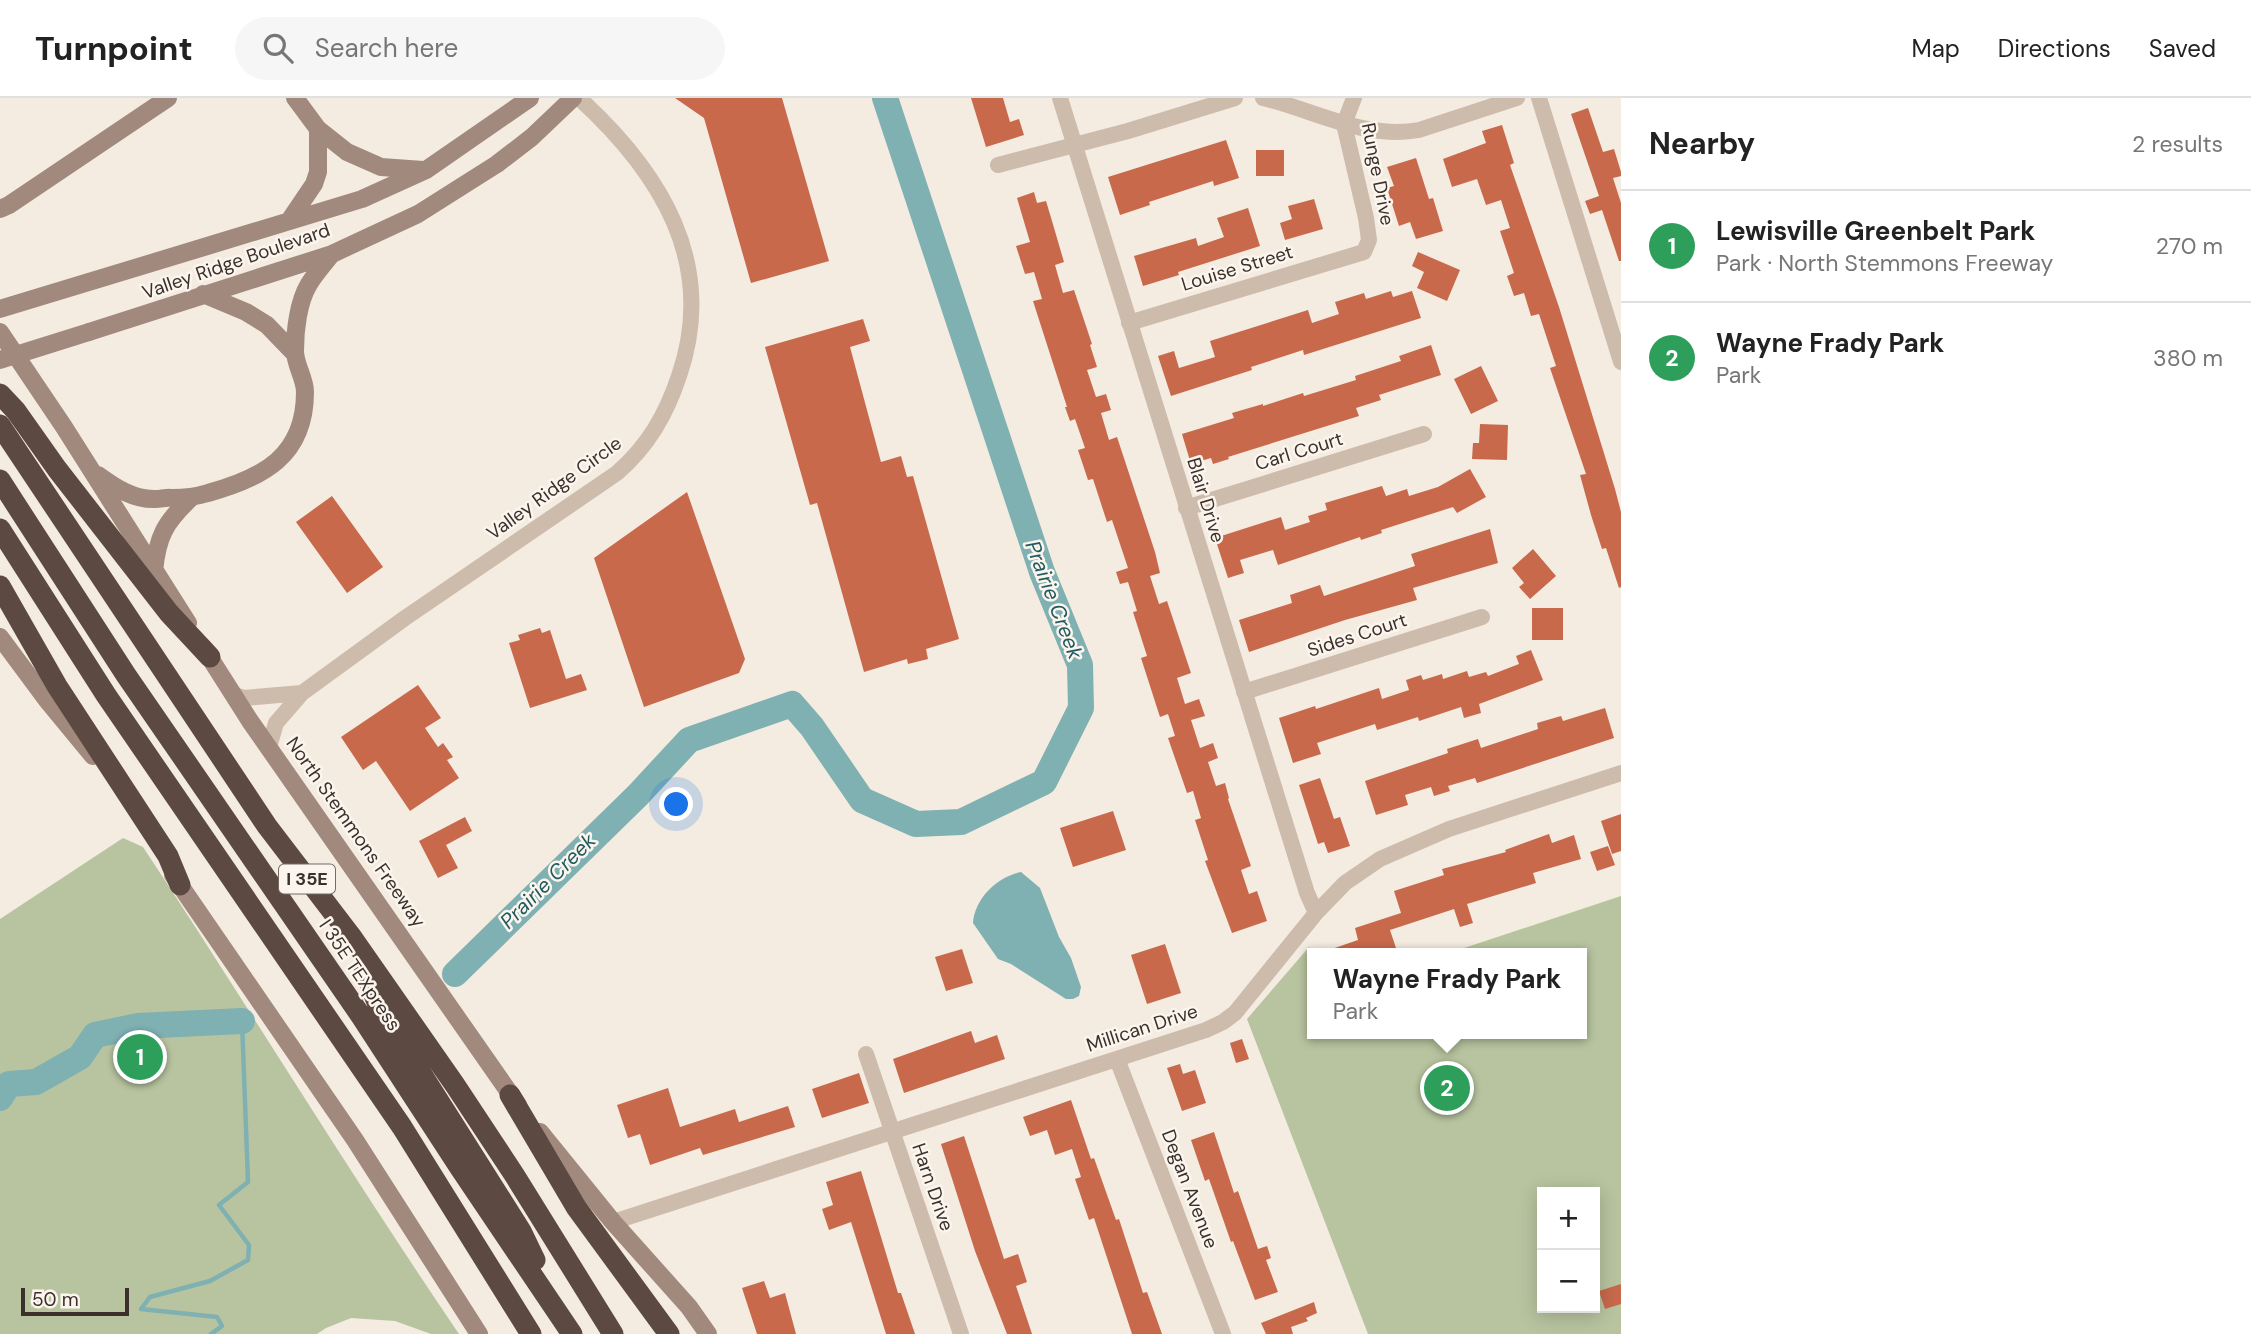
<!DOCTYPE html>
<html lang="en">
<head>
<meta charset="utf-8">
<style>
	:root { --surface:#fff; --page:#f6f6f6; --text:#222; --muted:#767676; --line:#e0e0e0; --accent:#1f5a5e }
	body { margin:0; font-family:"DM Sans",sans-serif; background:var(--page); color:var(--text) }
	.controls { position:absolute; right:21px; bottom:21px; display:grid; overflow:hidden; border-radius:0px; box-shadow:0 4px 18px #0003 }
	.controls button { width:63px; height:63px; display:grid; place-items:center; padding:0; border:0; border-bottom:2px solid var(--line); background:var(--surface); color:var(--text); font:35px sans-serif }
	.scale { position:absolute; left:21px; bottom:18px; width:108px; box-sizing:border-box; padding-left:7px; border:4px solid #3b302b; border-top:0; font-size:19px; line-height:24px; white-space:nowrap; color:#3b302b; -webkit-text-stroke:5px #fbf5ee; paint-order:stroke }
	.you { position:absolute; left:677px; top:707px; width:24px; height:24px; margin:-18px; border:5px solid #fff; border-radius:50%; background:#1a73e8; box-shadow:0 0 0 10px #1a73e833 }
	.badge { display:grid; place-items:center; width:46px; height:46px; border-radius:50%; background:var(--accent); color:#fff; font-size:23px; font-weight:700 }
	.pin { position:absolute; translate:-50% -50%; border:4px solid #fff; box-shadow:0 2px 7px #0006 }
	.popup { position:absolute; left:1307px; top:850px; width:280px; height:91px; box-sizing:border-box; display:grid; place-content:center; border-radius:0px; background:var(--surface); filter:drop-shadow(0 2px 5px #0005); font-size:23px; white-space:nowrap; color:var(--muted) }
	.popup b { font-size:26px; color:var(--text) }
	.popup::after { content:''; position:absolute; left:50%; top:100%; margin-left:-14px; border:14px solid transparent; border-top-color:var(--surface) }
	.list { margin:0; padding:0; list-style:none }
	h2 { display:flex; justify-content:space-between; align-items:center; height:91px; margin:0; padding:0 28px; font-size:30px }
	h2 small { font-size:23px; font-weight:400; color:var(--muted) }
	.list li { display:grid; grid-template-columns:46px 1fr auto; gap:21px; align-items:center; box-sizing:border-box; height:112px; padding:0 28px; border-top:2px solid var(--line) }
	.list b { display:block; font-size:26px; white-space:nowrap }
	.list p { margin:0; font-size:23px; white-space:nowrap; color:var(--muted) }
	.list em { font-size:23px; font-style:normal; color:var(--muted) }
	.icon { flex:none; width:38px; height:38px; fill:none; stroke:currentColor; stroke-width:2; stroke-linecap:round; stroke-linejoin:round }
	.map { position:relative; flex:none; width:1621px; height:1236px; overflow:hidden }
	header { display:flex; align-items:center; gap:42px; box-sizing:border-box; height:98px; padding:0 35px; background:var(--surface); border-bottom:2px solid var(--line) }
	header strong { font-size:33px }
	nav { display:flex; gap:38px; margin-inline-start:auto; font-size:24px }
	.search { width:490px; height:63px; background:var(--page); display:flex; align-items:center; gap:18px; box-sizing:border-box; padding:0 24px; border-radius:38px; color:var(--muted); font-size:26px }
	main { display:flex }
	aside { flex:1; background:var(--surface) }
	.map>svg:first-child { display:block }
	.green { fill:#b8c4a0; fill-rule:evenodd }
	.water { fill:#7fb0b2 }
	.lines { fill:none; stroke-linecap:round; stroke-linejoin:round }
	.stream { stroke:#7fb0b2; stroke-width:4.5 }
	.river { stroke:#7fb0b2; stroke-width:26 }
	.building { fill:#c8694b }
	.minor { stroke:#cdbbac; stroke-width:16 }
	.secondary { stroke:#a18a7d; stroke-width:18 }
	.motorway { stroke:#5c4a42; stroke-width:21 }
	.secondary-bridge { stroke:#a18a7d; stroke-width:18 }
	.labels { text-anchor:middle; dominant-baseline:central; stroke-width:5; stroke-linejoin:round; paint-order:stroke }
	.shield { fill:#fbf5ee; stroke:#756b66; stroke-width:2 }
	.shield-label { font-size:18px; font-weight:bold; fill:#3b302b }
	.street-label { font-size:19px; fill:#3b302b; stroke:#fbf5ee }
	.water-label { font-size:21px; font-style:italic; fill:#1f5a5e; stroke:#fbf5ee }
</style>
</head>
<body>
<header>
<strong>Turnpoint</strong>
<div class="search"><svg class="icon" aria-label="search" viewBox="0 0 24 24"><circle cx="10" cy="10" r="6"/><path d="M15 15l6 6"/></svg>Search here</div>
<nav><a>Map</a><a>Directions</a><a>Saved</a></nav>
</header>
<main>
<div class="map">
<svg width="1621" height="1236" viewBox="0 0 1621 1236">
	<rect width="100%" height="100%" fill="#f4ebe1"/>
	<path class="green" d="M123,740L143,749C250,911 350,1076 459,1236H431L395,1223L351,1220L326,1230L317,1236H0V821Z
		M1621,798V1236H1368L1247,921L1309,849L1318,855H1312V936H1582V855H1449ZM1542,1094H1595V1210H1542Z"/>
	<path class="water" d="M1021,774L1040,790L1059,839L1071,860L1081,889L1079,898L1073,901H1066L1011,866L998,861L973,825C975,800 997,779 1021,774Z"/>
	<g class="lines">
		<path class="stream" d="M211,1236L222,1228L217,1219L141,1211L150,1199L210,1183L248,1162L249,1147L219,1107L248,1084L242,923"/>
		<path class="river" d="M455,876L638,697L689,642L792,606L812,629L862,702L916,726L961,724L1044,684L1081,610L1080,567L1042,474L885,0
			M0,1000L9,986L36,984L80,959L95,937L138,928L242,923"/>
	</g>
	<path class="building" d="M675,0H782L829,163L751,185L704,20Z
		M971,0H1003L1010,24L1019,21L1024,37L986,49Z
		M1588,10L1603,54L1614,51L1621,74V78L1613,80L1621,105V163H1619L1602,112L1590,116L1585,103L1599,98L1571,16Z
		M1502,27L1514,65L1510,67L1559,209L1615,391L1621,414V489L1619,490L1606,450L1602,451L1591,417L1580,377L1586,376L1550,270L1556,268L1539,216L1531,218L1524,195L1514,198L1507,178L1514,175L1500,133L1510,130L1501,102L1486,107L1477,81L1452,89L1443,61L1486,45L1482,33Z
		M1226,42L1239,80L1214,88L1213,83L1149,104L1150,107L1120,117L1108,79Z
		M1256,52H1284V78H1256Z
		M1416,60L1429,101L1433,100L1443,133L1416,141L1410,124L1399,128L1387,90L1394,88L1387,69Z
		M1034,94L1037,105L1046,103L1052,123L1064,164L1055,167L1063,195L1074,192L1092,246L1090,247L1097,269L1087,272L1096,299L1106,296L1111,312L1101,315L1109,342L1117,339L1155,454L1160,475L1150,478L1159,506L1167,503L1191,575L1177,580L1185,606L1199,601L1205,618L1191,622L1200,650L1213,645L1218,660L1208,664L1216,688L1225,685L1229,700L1228,701L1251,768L1241,772L1249,796L1257,793L1267,823L1232,835L1205,763L1208,762L1195,722L1201,720L1193,693L1187,695L1168,640L1175,638L1168,616L1160,619L1141,560L1147,558L1133,514L1137,513L1128,484L1120,486L1116,474L1128,470L1112,422L1107,424L1093,381L1088,382L1078,352L1085,350L1075,321L1070,323L1065,309H1067L1033,203L1042,201L1034,174L1025,176L1016,148L1030,144L1017,100Z
		M1314,101L1323,131L1285,142L1280,125L1292,121L1288,108Z
		M1248,110L1260,148L1178,174L1179,177L1143,188L1134,158L1196,140L1198,148L1224,139L1217,120Z
		M1418,154L1460,172L1447,203L1417,190L1424,174L1412,168Z
		M1391,193L1393,199L1412,193L1421,220L1304,257L1303,252L1251,269L1252,272L1171,298L1158,258L1174,253L1179,270L1215,259L1210,243L1308,212L1312,225L1339,216L1335,204L1364,195L1366,201Z
		M863,221L870,243L850,249L881,364L901,358L907,379L913,378L959,541L926,551L928,561L908,566L907,561L864,574L817,405L810,407L765,249Z
		M1431,247L1441,277L1379,297L1381,302L1356,310L1359,318L1228,359L1229,361L1213,366L1211,360L1191,366L1182,336L1234,320L1232,315L1263,306V308L1303,295L1304,298L1356,282L1355,278L1401,263L1399,258Z
		M1481,268L1498,303L1471,316L1454,281Z
		M1480,326L1508,327L1507,362L1472,361L1473,345H1479Z
		M1470,371L1486,399L1457,415L1453,409L1381,432L1382,435L1361,442L1360,439L1278,467L1273,452L1240,462L1244,475L1228,480L1215,440L1281,419L1285,432L1310,424L1308,418L1327,412L1325,405L1382,388L1386,398L1407,391L1409,398L1438,389Z
		M687,394L745,561L739,575L644,609L594,460Z
		M332,398L383,469L347,495L296,424Z
		M1490,431L1498,465L1413,490L1417,502L1345,522L1249,554L1239,522L1292,505L1290,497L1320,487L1324,498L1415,468L1411,456Z
		M1533,451L1556,478L1530,501L1519,489L1524,485L1512,470Z
		M1532,510H1563V542H1532Z
		M540,530L542,535L550,532L566,581L581,576L587,592L530,610L509,545L520,542L518,537Z
		M1531,552L1543,582L1479,606L1481,615L1464,620L1461,609L1419,623L1418,619L1377,632L1375,626L1317,645L1321,656L1293,665L1279,620L1315,608L1316,611L1379,590L1382,601L1409,592L1406,582L1421,577L1423,582L1442,576L1443,581L1467,573L1469,579L1486,574L1488,578L1519,566L1516,558Z
		M418,587L441,620L425,630L438,649L443,645L453,659L447,662L459,680L410,713L376,663L363,672L341,639Z
		M1605,610L1614,640L1477,685L1475,680L1448,688L1450,693L1434,698L1431,689L1405,697L1408,707L1376,717L1365,683L1448,655L1447,651L1478,641L1481,650L1538,631L1537,625L1561,618L1563,623Z
		M1320,680L1334,721L1340,719L1350,748L1328,755L1324,744L1318,746L1299,687Z
		M1113,713L1126,752L1073,769L1060,730Z
		M1621,716V753L1612,756L1601,723Z
		M465,719L472,733L446,747L458,770L438,780L419,743Z
		M1549,736L1552,745L1574,737L1581,761L1533,775L1536,785L1467,806L1473,825L1460,829L1454,811L1390,832L1396,850L1379,855H1326V853L1358,842L1355,830L1401,815L1394,793L1444,777L1442,771L1506,754L1505,752Z
		M1608,748L1615,767L1597,773L1590,754Z
		M1165,846L1181,895L1147,906L1131,857Z
		M962,851L973,885L946,893L935,859Z
		M971,933L975,945L997,937L1005,961L904,995L893,961Z
		M1242,941L1249,961L1236,965L1230,945Z
		M1180,966L1183,976L1195,972L1206,1005L1182,1013L1167,970Z
		M859,975L869,1005L822,1020L812,991Z
		M668,990L680,1029L735,1011L739,1024L788,1008L795,1029L703,1057L700,1050L650,1067L640,1036L628,1040L617,1007Z
		M1071,1002L1091,1061L1094,1060L1116,1122L1119,1121L1143,1195L1147,1194L1162,1236H1132L1094,1120L1089,1122L1075,1081L1081,1079L1072,1051L1055,1057L1047,1032L1030,1038L1023,1019Z
		M1214,1034L1234,1095L1238,1093L1258,1151L1267,1148L1271,1160L1266,1162L1278,1194L1255,1202L1233,1143L1231,1144L1209,1081L1205,1083L1191,1042Z
		M964,1038L1004,1161L1018,1156L1027,1184L1016,1188L1032,1236H1007L975,1153L941,1046Z
		M861,1073L898,1195H901L915,1236H886L851,1124L829,1132L822,1111L833,1107L826,1084Z
		M764,1183L770,1200L785,1195L796,1236H757L742,1190Z
		M1621,1186V1206L1605,1211L1599,1193Z
		M1314,1204L1317,1215L1306,1220L1308,1223L1291,1229L1293,1236H1266L1261,1225Z"/>
	<g class="lines">
		<path class="minor" d="M1060,0L1307,795L1316,815
			M1263,0C1314,12 1366,42 1419,32L1517,0
			M1539,0L1621,264
			M998,67L1128,33L1235,0
			M1129,225L1364,154L1369,142L1366,120L1344,26L1354,0
			M1186,410L1424,336
			M1244,594L1482,519
			M234,597L244,600L302,595
			M269,649L276,625L302,595L405,520L617,375C648,348 666,317 679,278C718,165 660,74 579,0
			M866,956L961,1236
			M1117,961L1223,1236
			M613,1124L1206,932L1223,924L1235,915L1316,815L1345,785L1380,761L1449,731L1621,675"/>
		<path class="secondary" d="M295,0L318,31L347,54L381,69L423,72
			M0,111L9,107L168,0
			M289,123L314,86L318,74V31
			M203,196L246,214L267,227L295,256
			M0,211L362,101L426,72L530,0
			M0,234L64,329L188,525
			M89,234L332,156L418,116L497,66L532,39L573,0
			M98,377C116,390 134,402 156,401C161,401 167,399 172,400C185,400 195,399 208,395C263,380 305,358 305,294C305,280 295,267 295,253C295,233 298,204 309,186C315,176 324,166 331,157
			M154,474C157,439 165,424 191,400
			M0,539L46,601L93,658
			M203,549L250,623L518,1007
			M173,777L355,1042L479,1236
			M540,1034L613,1124L689,1209L708,1236"/>
		<path class="motorway" d="M0,296L16,313L57,371L169,515L210,559
			M0,327L267,728L351,838L455,987L515,1078L613,1236
			M0,382L126,577L361,918L460,1070L572,1236
			M0,431L106,597L402,1029L531,1236
			M0,488L57,588L168,758L180,787
			M364,870L378,907L521,1133L535,1162
			M510,997L576,1109L669,1236"/>
		<path class="secondary-bridge" d="M0,262L89,234"/>
	</g>
	<g class="labels">
		<rect class="shield" x="279" y="766.5" width="56" height="29" rx="5"/>
		<g class="shield-label">
			<text x="307" y="781">I 35E</text>
		</g>
		<g class="street-label">
			<text transform="translate(1378 76) rotate(79)">Runge Drive</text>
			<text transform="translate(236 163) rotate(-19)">Valley Ridge Boulevard</text>
			<text transform="translate(1237 170) rotate(-17)">Louise Street</text>
			<text transform="translate(1299 353) rotate(-17)">Carl Court</text>
			<text transform="translate(554 390) rotate(-36)">Valley Ridge Circle</text>
			<text transform="translate(1206 402) rotate(73)">Blair Drive</text>
			<text transform="translate(1357 537) rotate(-18)">Sides Court</text>
			<text transform="translate(356 734) rotate(55)">North Stemmons Freeway</text>
			<text transform="translate(360 877) rotate(56)">I 35E TEXpress</text>
			<text transform="translate(1142 930) rotate(-18)">Millican Drive</text>
			<text transform="translate(933 1089) rotate(71)">Harn Drive</text>
			<text transform="translate(1190 1091) rotate(69)">Degan Avenue</text>
		</g>
		<g class="water-label">
			<text transform="translate(1054 502) rotate(69)">Prairie Creek</text>
			<text transform="translate(548 783) rotate(-45)">Prairie Creek</text>
		</g>
	</g>
</svg>
<div class="controls">
<button>+</button>
<button>−</button>
</div>
<div class="scale">50 m</div>
<div class="you"></div>
<div class="pin badge" style="left:140px;top:959px;background:#2e9e5b">1</div>
<div class="pin badge" style="left:1447px;top:990px;background:#2e9e5b">2</div>
<div class="popup"><b>Wayne Frady Park</b>Park</div>
</div>
<aside>
<h2>Nearby<small>2 results</small></h2>
<ul class="list">
<li><span class="badge" style="background:#2e9e5b">1</span><div><b>Lewisville Greenbelt Park</b><p>Park · North Stemmons Freeway</p></div><em>270 m</em></li>
<li><span class="badge" style="background:#2e9e5b">2</span><div><b>Wayne Frady Park</b><p>Park</p></div><em>380 m</em></li>
</ul>
</aside>
</main>
</body>
</html>
